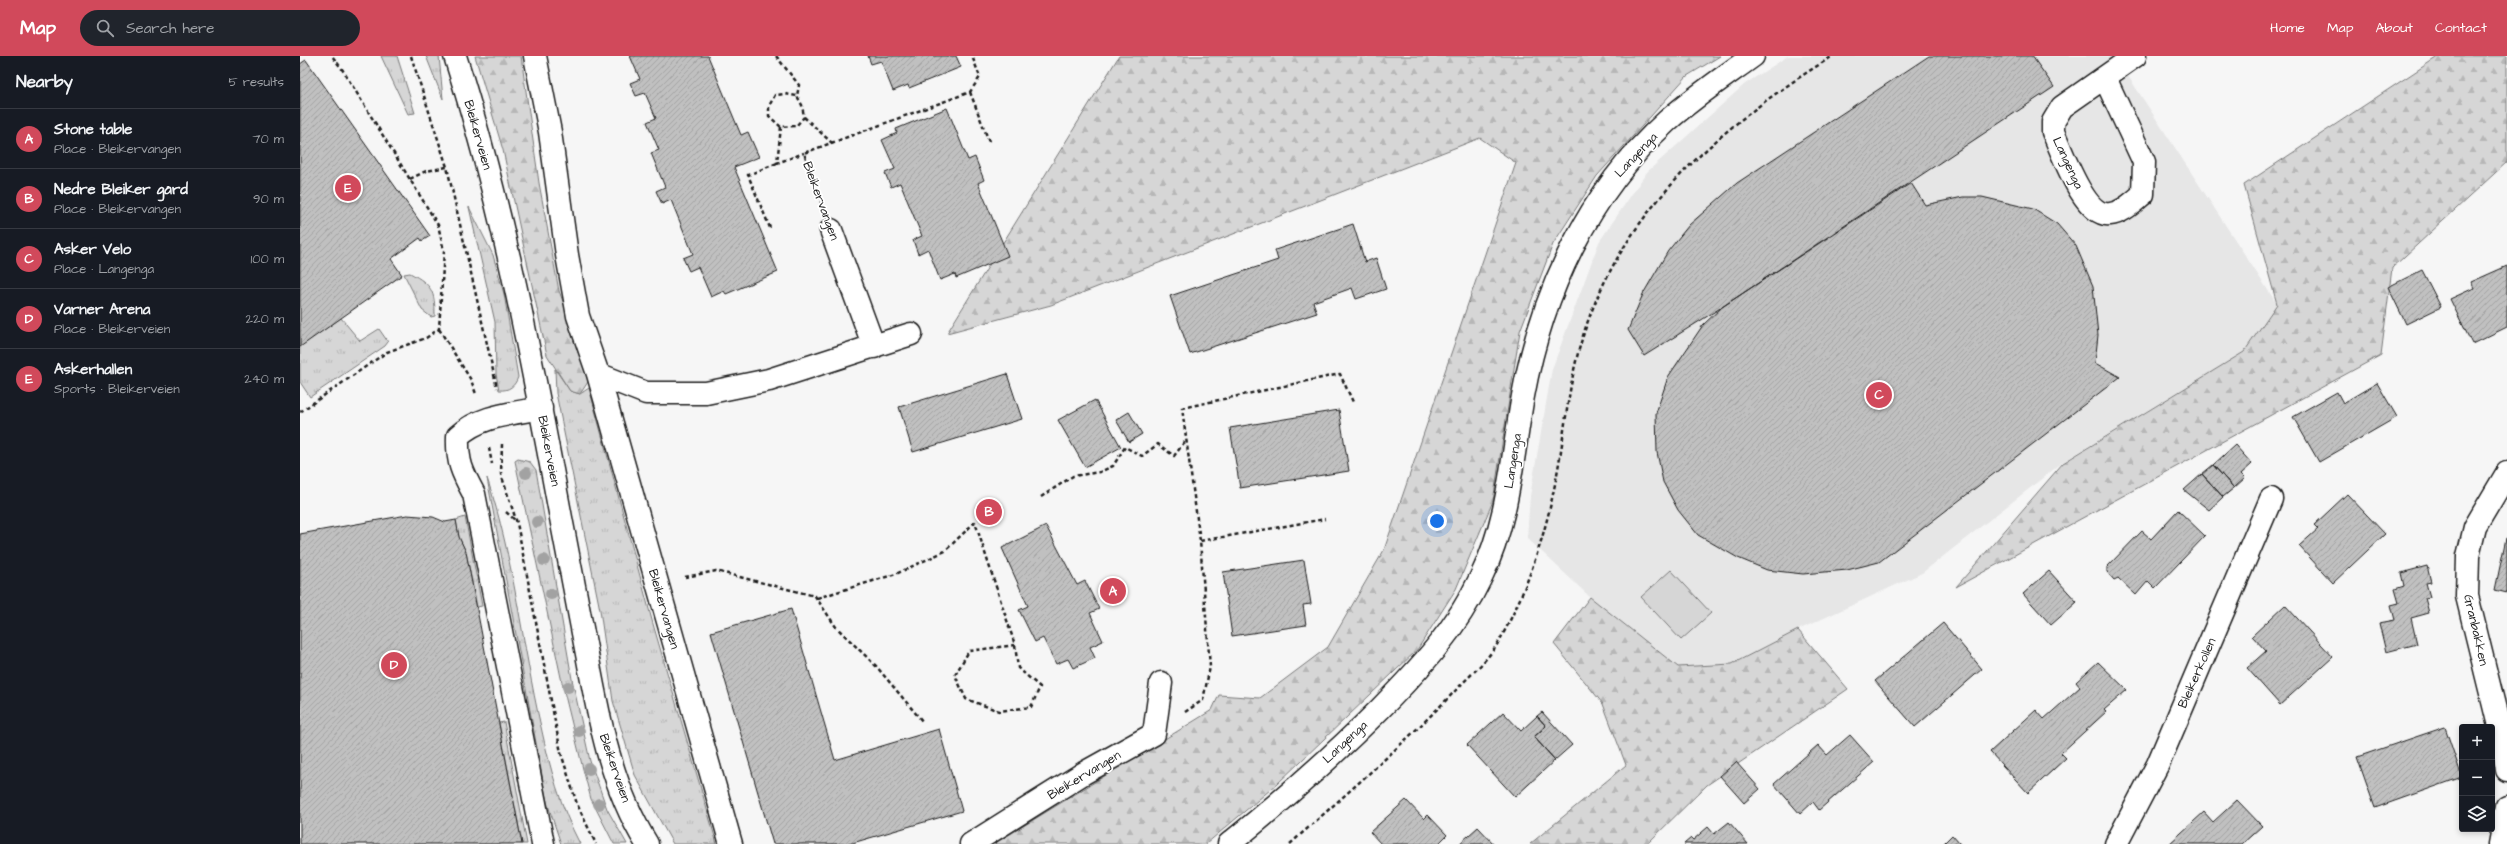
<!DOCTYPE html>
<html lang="en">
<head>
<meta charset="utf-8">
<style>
	:root { --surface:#171b24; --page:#20242c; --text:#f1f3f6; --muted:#9ea1a6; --line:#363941; --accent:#d1495b }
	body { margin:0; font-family:"Architects Daughter",sans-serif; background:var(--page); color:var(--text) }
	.controls { position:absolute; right:12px; bottom:12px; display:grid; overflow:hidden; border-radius:4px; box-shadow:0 2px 6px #0003 }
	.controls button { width:36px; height:36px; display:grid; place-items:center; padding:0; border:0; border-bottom:1px solid var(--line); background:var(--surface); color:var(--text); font:20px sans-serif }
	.you { position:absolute; left:1137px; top:465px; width:14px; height:14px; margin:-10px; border:3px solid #fff; border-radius:50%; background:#1a73e8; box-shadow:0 0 0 6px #1a73e833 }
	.badge { display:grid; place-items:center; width:26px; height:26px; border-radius:50%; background:var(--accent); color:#fff; font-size:13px; font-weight:700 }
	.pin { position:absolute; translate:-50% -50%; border:2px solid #fff; box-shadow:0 1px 4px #0006 }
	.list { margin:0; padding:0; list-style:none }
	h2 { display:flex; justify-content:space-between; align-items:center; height:52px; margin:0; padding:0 16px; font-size:17px }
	h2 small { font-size:13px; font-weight:400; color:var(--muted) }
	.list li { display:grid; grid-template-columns:26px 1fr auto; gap:12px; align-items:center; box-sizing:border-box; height:60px; padding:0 16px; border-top:1px solid var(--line) }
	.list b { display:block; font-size:15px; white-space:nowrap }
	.list p { margin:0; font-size:13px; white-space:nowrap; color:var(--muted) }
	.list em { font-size:13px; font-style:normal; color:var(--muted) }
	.icon { flex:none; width:22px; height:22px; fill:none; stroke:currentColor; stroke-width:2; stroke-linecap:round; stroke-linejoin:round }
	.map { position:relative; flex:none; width:2207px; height:788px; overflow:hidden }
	header { display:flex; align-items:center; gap:24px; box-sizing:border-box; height:56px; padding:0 20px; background:var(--accent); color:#fff }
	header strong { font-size:19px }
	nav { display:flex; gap:22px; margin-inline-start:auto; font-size:14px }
	.search { width:280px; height:36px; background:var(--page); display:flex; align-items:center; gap:10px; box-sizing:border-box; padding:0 14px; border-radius:22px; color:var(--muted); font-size:15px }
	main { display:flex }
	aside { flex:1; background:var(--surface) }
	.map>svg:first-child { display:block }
	.built { fill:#e6e6e6 }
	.grass { fill:url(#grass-tufts); stroke:#797979 }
	.forest { fill:url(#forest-firs); stroke:#797979 }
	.garden { fill:#d6d6d6; stroke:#797979 }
	.building { fill:url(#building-hatch); stroke:#1c1c1c }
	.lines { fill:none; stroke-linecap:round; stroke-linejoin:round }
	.minor-casing { stroke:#1c1c1c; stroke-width:25 }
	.major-casing { stroke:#1c1c1c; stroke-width:25 }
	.path { stroke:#1c1c1c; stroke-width:2.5; stroke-dasharray:4 3; stroke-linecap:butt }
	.minor { stroke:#fff; stroke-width:22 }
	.major { stroke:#fff; stroke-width:22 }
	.tree { fill:#a2a2a2 }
	.labels { text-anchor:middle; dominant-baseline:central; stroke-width:3.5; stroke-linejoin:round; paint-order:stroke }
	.street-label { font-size:13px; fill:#1c1c1c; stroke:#fff }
</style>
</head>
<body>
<header>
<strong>Map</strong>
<div class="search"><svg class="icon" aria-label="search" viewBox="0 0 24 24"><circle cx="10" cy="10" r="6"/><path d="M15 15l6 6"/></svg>Search here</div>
<nav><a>Home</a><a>Map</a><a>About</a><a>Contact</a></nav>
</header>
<main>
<aside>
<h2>Nearby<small>5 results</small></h2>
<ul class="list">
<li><span class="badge">A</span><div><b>Stone table</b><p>Place · Bleikervangen</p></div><em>70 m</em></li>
<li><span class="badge">B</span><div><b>Nedre Bleiker gård</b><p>Place · Bleikervangen</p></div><em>90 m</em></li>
<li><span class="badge">C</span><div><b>Asker Velo</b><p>Place · Langenga</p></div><em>100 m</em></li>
<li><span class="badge">D</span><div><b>Varner Arena</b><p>Place · Bleikerveien</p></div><em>220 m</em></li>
<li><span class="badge">E</span><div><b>Askerhallen</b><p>Sports · Bleikerveien</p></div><em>240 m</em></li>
</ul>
</aside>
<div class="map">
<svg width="2207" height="788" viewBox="0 0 2207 788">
	<defs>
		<pattern id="grass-tufts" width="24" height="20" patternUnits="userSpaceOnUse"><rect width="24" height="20" fill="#d6d6d6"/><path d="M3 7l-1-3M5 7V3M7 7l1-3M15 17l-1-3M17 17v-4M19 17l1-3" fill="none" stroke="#b7b7b7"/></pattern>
		<pattern id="forest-firs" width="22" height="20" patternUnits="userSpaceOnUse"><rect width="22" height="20" fill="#d6d6d6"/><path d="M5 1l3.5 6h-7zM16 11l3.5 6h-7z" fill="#b7b7b7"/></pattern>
		<pattern id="building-hatch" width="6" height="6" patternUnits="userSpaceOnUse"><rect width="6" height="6" fill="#c0c0c0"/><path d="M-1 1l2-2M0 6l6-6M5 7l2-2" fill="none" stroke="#a4a4a4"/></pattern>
	</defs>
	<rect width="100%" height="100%" fill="#f6f6f6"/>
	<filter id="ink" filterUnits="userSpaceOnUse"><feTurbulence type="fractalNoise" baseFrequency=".025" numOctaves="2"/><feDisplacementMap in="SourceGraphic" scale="8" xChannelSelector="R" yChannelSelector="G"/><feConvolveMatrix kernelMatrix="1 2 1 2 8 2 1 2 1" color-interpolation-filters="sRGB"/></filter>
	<g filter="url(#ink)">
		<path class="built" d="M1488,0H1815L1977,248L1944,296L1763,406L1622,517L1498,574L1432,608L1378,611L1290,541L1227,482L1230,440L1252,313L1299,186L1347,116L1445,28Z"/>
		<path class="grass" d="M81,0H97L115,57L108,58Z
			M126,0H139L143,43Z
			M169,151L193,199L204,238L218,321C215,330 209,335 199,334L196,318L195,266Z
			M110,217C132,229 135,235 135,260L131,261L122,254L104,218Z
			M41,262L60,285L79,273L88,286L85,290L10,341L0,326V290Z
			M255,313L270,335L280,338L289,332L353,568L417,788H373L335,719L313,645L300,554L256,337Z
			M218,403L230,406L236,414L272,623L290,705L307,753L327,788H314L291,743L283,713L263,631L215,405Z
			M187,422C214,502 222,588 241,671C250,712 260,750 280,788H261L247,746Z
			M165,461L182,550L177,551L166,496L159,481L156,464Z
			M204,666L227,788H222L199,667Z"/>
		<path class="forest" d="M175,0H221L239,127L259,235L288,310V326L280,338L270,335L247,299L203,94Z
			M819,0H1420L1387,20L1297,120L1253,188L1220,275L1193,445L1156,533L1117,594L977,728L906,788H694L912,654L919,639L960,642L1028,591L1084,494L1216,107L1180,82L751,249L647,277Z
			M2139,0H2207V106L2092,212L2081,299L1656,531L1763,407L1944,296L1977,248L1944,129Z
			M1290,541L1378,611L1432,608L1498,574L1548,633L1407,729L1347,788H1230L1326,709L1303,648L1254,588Z"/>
		<path class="garden" d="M1371,514L1411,557L1381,584L1341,541Z"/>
		<path class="building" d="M330,0H408L441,79L448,76L459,101L434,111L478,216L426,238L424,235L411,241L398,211L389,215L383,202L393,198L371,144L362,148L356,135L365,131L351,97L359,94L347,66L356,62L345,37L336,40L330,27L340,23Z
			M568,0H656L661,11L609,32L608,29L593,35L581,5L571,8Z
			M1629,0H1732L1754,31L1422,251L1344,300L1328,274L1343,238L1368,195L1389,169L1437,127Z
			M6,4L130,180L122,185L120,182L91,203L102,219L0,291V8Z
			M647,52L668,104L675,101L684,124L678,127L708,200L656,222L655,218L640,224L628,193L618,198L613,184L622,180L600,127L591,131L585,117L595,113L582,84L597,77L596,73Z
			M1611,127L1625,149L1663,141H1682L1733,153L1757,168L1776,190L1793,230L1798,279L1795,307L1820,321L1579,506L1547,514L1503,518L1467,514L1438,502L1398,479L1378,454L1363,426L1357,396L1356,357L1368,321L1403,269L1422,251Z
			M1053,168L1065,206L1076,202L1086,233L1056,243L1052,232L1013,246L1017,257L890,298L870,240L978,204L975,194Z
			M2207,210V271L2172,288L2150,243L2174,232L2171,226Z
			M2122,214L2141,251L2106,268L2088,231Z
			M707,318L722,363L613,396L599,351Z
			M2077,327L2097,361L2019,406L1993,361L2037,336L2043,347Z
			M795,344L821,391L785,411L758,364Z
			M1039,354L1049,415L940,432L930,372Z
			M829,356L842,378L829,386L816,364Z
			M1935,389L1952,408L1941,418L1945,422L1934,432L1913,409Z
			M1913,409L1934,432L1923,441L1902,418Z
			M1902,418L1923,441L1909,454L1884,434Z
			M2047,438L2085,478L2033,527L1999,490L2018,473L2014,469Z
			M1878,454L1905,480L1855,532L1848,525L1836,539L1818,522L1814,524L1807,516V511L1842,475L1851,483Z
			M107,459L133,461L145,466L156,464L159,481L166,496L222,788H0V478Z
			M746,470L777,529L785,525L799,553L790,557L803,585L790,591L795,602L773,612L768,603L756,608L743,582L735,586L719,554L728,550L702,492Z
			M2206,482H2207V537L2195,534Z
			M1004,504L1011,548L1003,549L1006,569L932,580L923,516Z
			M2127,510L2131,526L2126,527L2130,541L2125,542L2129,557L2111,562L2117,588L2086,596L2079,567L2095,564L2091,549L2099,547L2095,533L2104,530L2101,517Z
			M1749,515L1777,546L1751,569L1723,538Z
			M1985,549L2033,601L1980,649L1947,612L1966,595L1952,580Z
			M491,553L535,704L639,673L662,755L549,788H473L411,576Z
			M1643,567L1682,613L1615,671L1575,625Z
			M1798,606L1827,634L1804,654L1806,656L1761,697L1766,702L1728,737L1690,696L1736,654L1744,663L1780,631L1776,626Z
			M1203,656L1221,675L1237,660L1246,670L1234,681L1255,704L1215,741L1167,689Z
			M1242,656L1272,689L1255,704L1234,681L1246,670L1237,660Z
			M2145,671L2162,721L2075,752L2057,701Z
			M1550,679L1574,706L1519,754L1513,746L1500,758L1474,728L1518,689L1527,699Z
			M1436,706L1460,733L1444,747L1420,720Z
			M1106,744L1124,763L1128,759L1147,779L1138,788H1081L1070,776Z
			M1937,744L1962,770L1942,788H1869L1904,756L1913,766Z
			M1429,766L1448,788H1384L1391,782L1393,784L1408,771L1414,778Z
			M1178,771L1194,788H1159Z
			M1652,779L1660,788H1643Z"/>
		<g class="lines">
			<g class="minor-casing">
				<path id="minor" d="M235,0L250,76L267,199L278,260L298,318L346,337H406L469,324L611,278
					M1805,22L1844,106L1843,138C1833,146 1823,157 1810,158C1784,162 1762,95 1753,76V66L1762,51L1835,0
					M531,174L574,291
					M298,318L431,788
					M241,352C212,358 181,359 158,380C157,406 162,416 174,438L243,788
					M2207,417L2175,471L2168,500L2167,540L2203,686L2207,714
					M671,788L784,717L854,678L861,627
					M1816,788L1858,708L1971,443
					M2200,788L2207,751"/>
			</g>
			<g class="major-casing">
				<path id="major" d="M155,0C203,151 232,306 261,462C270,507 278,553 287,598C299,664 311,730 347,788
					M929,788C982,745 1032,701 1080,653C1120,612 1156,574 1181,521C1209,464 1212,401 1223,340C1242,236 1288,137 1367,65C1394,41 1424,21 1453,0"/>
			</g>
			<path class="path" d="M111,0L147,111L197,332
				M476,0L499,29L497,40L502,49L504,61L496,70L481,71L469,60V50L475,39L485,38L497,40
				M670,36L690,88
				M504,61L532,87
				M481,71L477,107L504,97
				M110,123L126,115L147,111
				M522,149L504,97L670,36L680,21L672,0
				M470,172L448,119L477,107
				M139,273L171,324L176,338
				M0,356L87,296L126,282L139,273L144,195L138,169L42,13L32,0
				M202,388L201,418L217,467L261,697L277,748L296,788
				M189,392L192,408
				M741,441L773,420L800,416L813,410L825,391L842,400L858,388L874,400L886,384
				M206,456L216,465
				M900,485L1025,463
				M385,521L416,515L515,540L536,571L576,610L623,666
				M517,542L596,518L645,495L675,466L715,589L718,612L740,631L731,651L699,655L666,643L655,619L669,595L715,589
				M885,656L903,644L910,611L900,485L882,352L1040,318L1053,346
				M990,788C1046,738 1103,689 1155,635C1173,616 1191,602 1203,578C1227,533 1244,483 1254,433C1262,397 1265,360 1272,324C1300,174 1409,76 1533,0"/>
			<use href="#minor" class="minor"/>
			<use href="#major" class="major"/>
		</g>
		<g class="tree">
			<circle cx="226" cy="417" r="6"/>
			<circle cx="237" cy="466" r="6"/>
			<circle cx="244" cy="504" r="6"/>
			<circle cx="251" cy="538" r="6"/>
			<circle cx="268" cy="631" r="6"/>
			<circle cx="279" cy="675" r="6"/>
			<circle cx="289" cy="713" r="6"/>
			<circle cx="299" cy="748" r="6"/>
		</g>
	</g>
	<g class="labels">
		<g class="street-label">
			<text transform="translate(178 79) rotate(74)">Bleikerveien</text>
			<text transform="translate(1336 99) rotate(-47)">Langenga</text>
			<text transform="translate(1768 107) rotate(65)">Langenga</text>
			<text transform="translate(521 145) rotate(70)">Bleikervangen</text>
			<text transform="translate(249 395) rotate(79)">Bleikerveien</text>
			<text transform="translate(1213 405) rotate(-81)">Langenga</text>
			<text transform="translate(364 553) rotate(74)">Bleikervangen</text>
			<text transform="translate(2176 574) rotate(77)">Granbakken</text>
			<text transform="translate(1897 617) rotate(-66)">Bleikerkollen</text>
			<text transform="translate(1045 686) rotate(-43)">Langenga</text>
			<text transform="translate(315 712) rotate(71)">Bleikerveien</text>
			<text transform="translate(784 719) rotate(-31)">Bleikervangen</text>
		</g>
	</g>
</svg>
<div class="controls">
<button>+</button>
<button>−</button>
<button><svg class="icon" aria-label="layers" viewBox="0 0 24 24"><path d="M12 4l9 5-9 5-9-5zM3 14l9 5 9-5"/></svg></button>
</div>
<div class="you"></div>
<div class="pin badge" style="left:813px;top:535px">A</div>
<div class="pin badge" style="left:689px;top:456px">B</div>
<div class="pin badge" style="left:1579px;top:339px">C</div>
<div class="pin badge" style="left:94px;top:609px">D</div>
<div class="pin badge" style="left:48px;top:132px">E</div>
</div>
</main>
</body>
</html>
